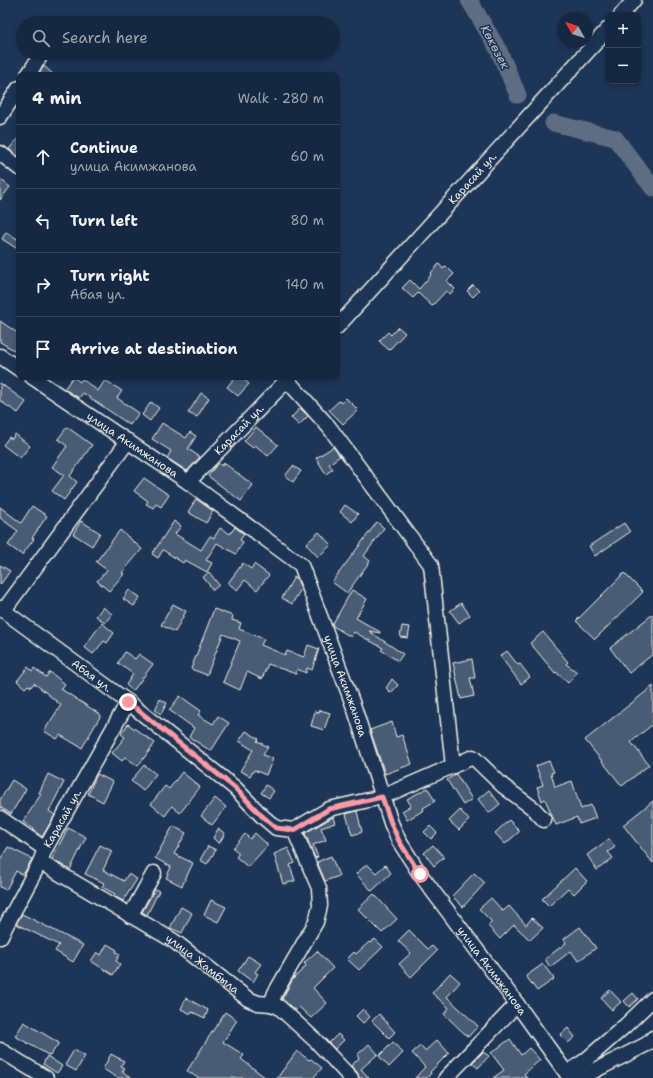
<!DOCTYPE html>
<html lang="en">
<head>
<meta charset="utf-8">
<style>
	:root { --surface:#162841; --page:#23344c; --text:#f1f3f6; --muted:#9ea6b1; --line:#35445a }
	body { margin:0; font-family:"Shantell Sans",sans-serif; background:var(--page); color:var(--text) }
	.controls { position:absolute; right:12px; top:12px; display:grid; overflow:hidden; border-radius:8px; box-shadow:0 2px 6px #0003 }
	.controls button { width:36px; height:36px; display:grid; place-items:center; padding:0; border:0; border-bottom:1px solid var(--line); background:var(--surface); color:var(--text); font:20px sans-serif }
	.compass { position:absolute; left:557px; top:12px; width:36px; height:36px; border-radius:50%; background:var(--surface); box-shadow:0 2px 6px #0003; rotate:309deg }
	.stop { position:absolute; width:12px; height:12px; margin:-9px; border:3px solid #ff9aa2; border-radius:50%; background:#fff }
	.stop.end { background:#ff9aa2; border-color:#fff; box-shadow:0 1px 4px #0008 }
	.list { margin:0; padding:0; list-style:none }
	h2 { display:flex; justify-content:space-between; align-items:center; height:52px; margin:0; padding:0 16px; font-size:17px }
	h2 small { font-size:13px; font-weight:400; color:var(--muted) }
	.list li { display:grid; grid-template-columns:26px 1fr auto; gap:12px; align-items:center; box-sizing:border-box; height:64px; padding:0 16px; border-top:1px solid var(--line) }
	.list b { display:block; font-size:15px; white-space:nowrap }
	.list p { margin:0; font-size:13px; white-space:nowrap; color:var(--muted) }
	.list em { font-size:13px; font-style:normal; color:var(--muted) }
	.icon { flex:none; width:22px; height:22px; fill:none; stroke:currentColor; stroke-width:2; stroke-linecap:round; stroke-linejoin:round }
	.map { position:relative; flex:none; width:653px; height:1078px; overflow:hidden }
	.search { position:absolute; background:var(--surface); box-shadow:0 2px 6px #0003; left:16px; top:16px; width:324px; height:44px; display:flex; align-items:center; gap:10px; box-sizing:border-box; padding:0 14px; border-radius:22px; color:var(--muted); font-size:15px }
	.panel { position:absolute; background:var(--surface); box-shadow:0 2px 6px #0003; left:16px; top:72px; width:324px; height:308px; border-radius:8px }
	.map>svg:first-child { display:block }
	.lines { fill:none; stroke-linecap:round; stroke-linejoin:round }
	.river { stroke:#5e6d82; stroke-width:17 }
	.building { fill:#485b74; stroke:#f4f1e8 }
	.minor-casing { stroke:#f4f1e8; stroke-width:17 }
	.minor { stroke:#1d3557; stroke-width:14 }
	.route { stroke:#ff9aa2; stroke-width:5 }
	.labels { text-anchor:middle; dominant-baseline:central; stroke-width:3.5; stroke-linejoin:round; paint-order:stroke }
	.street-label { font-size:11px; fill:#f4f1e8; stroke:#1d3557 }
	.water-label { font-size:12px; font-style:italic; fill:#c0c3c4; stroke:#1d3557 }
</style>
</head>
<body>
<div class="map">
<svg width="653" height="1078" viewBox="0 0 653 1078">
	<rect width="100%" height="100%" fill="#1d3557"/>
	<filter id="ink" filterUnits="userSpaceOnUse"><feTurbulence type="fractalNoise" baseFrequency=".025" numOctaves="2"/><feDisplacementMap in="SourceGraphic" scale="8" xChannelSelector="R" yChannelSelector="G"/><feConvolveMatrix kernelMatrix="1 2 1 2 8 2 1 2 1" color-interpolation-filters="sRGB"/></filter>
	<g filter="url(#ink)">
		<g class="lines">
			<path class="river" d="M469,0L498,49L518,95
				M553,123L615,138L653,188"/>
		</g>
		<path class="building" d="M44,66L54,75H38Z
			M19,137V157L9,149Z
			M0,179L10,187L0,200Z
			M6,232L19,240V250L2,239Z
			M439,264L443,269L446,266L454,274L447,281L455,289L450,294L446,291L432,306L418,293L413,298L402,288L410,280L419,289L431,275L430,274Z
			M473,285L479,291L473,297L467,291Z
			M0,321L19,334V353L0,342Z
			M398,327L405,333L389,350L379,341L388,332L391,335Z
			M73,377L80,382L82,379L98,391L105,380L122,391L117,398L139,413L130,425L83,393L79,398L64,389Z
			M235,377H241L249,384L238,396L227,387Z
			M0,383L26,402L18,413L0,401Z
			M201,393L209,398L197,417L188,413Z
			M346,398L358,410L343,424L329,410L339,401L341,403Z
			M151,402L159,408L150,421L142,415Z
			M300,408L308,416L299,425L291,418Z
			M162,423L186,438L190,432L196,436L188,449L200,457L187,471L167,458L171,451L152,439Z
			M67,427L92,445L70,476L77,482L64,500L52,491L64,475L52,467L67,446L58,439Z
			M256,427L278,445L268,456L255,445L253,448L244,441Z
			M15,434L30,446L20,458L3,445L9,437L12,439Z
			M333,447L340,456L329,464L333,469L326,474L316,458Z
			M218,463L222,466L224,463L253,485L241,501L208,476Z
			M293,466L301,471L293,482L285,476Z
			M144,478L169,495L161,507L156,504L153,508L146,504L148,501L134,491Z
			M196,499L213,511L206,523L188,512Z
			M345,505L358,514L352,522L340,512Z
			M32,506L47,516L32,538L34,539L22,555L8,545L18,531L0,518V507L21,523Z
			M81,521L100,533L92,546L73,534Z
			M174,521L181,526L175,534L201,550L210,536L214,538L220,528L230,534L235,527L244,534L240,540L243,542L236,554L217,543L206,560L212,563L207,572L185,560L183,563L163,550L158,558L152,554Z
			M377,522L384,528L364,556L370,561L347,593L332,582Z
			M624,523L630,532L595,556L589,546Z
			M120,530L142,549L122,573L124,574L109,591L97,581L107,570L96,562Z
			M319,532L331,545L318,557L306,544Z
			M243,563L251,569L254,564L269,575L257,590L245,580L237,590L228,583Z
			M0,565L10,571L0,585Z
			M209,572L219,585L213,590L203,577Z
			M624,573L643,592L595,639L576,621Z
			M294,577L297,579L301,589L292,604L282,598Z
			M129,590L140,597L134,606L123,599Z
			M352,590L367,599L356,618L380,632V633L369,631L403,654L398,661L381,650L383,648L354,632L351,637L333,626L332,625Z
			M461,603L470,615L459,623L450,611Z
			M173,604L186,611L175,632L161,625Z
			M103,607L112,614L105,623L96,616Z
			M214,609L233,616L232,620L241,623L239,629L264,639L261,645L285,655L287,651L304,657L308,645L319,649L312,670L307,668L306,673L297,669L296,674L268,664L262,679L247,672L240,690L223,682L240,641L223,634L207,675L191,669Z
			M653,614V654L629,673L610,648Z
			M102,623L114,633L107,643L104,641L93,654L84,647Z
			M402,626L410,627L408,638L400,637Z
			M543,632L568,662L566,664L577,672L568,683L556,672L555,673L530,643Z
			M507,651L518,665L520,664L530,677L521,684L500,656Z
			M125,652L135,659L139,654L153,664L133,691L126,685L133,674L118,663Z
			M472,659L475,678H470L474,696L461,699L453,663Z
			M28,667L32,671L34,668L46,677L50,672L65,684L61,689L101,715L82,748L60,735L57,739L44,731L61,705L34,683L31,687L28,685L25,688L17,681Z
			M392,679L398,685L391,693L386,688Z
			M653,686V724L631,742L649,765L622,786L585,740Z
			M180,696L201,711L198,715L213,724L218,716L229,723L211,751L189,737L194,728L169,710Z
			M160,699L167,703L161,714L155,710Z
			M320,710L330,713L324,730L311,726L315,711L319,713Z
			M392,722L396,737L402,735L412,764L385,774L370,730Z
			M128,724L155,743L138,766L125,757L122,761L112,753L125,737L121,734Z
			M246,731L259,739L257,741L268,747L263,755L273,759L266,775L254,770L250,776L240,771L253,750L239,741Z
			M549,761L554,772L551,773L555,787L572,781L581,809L591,805L596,818L579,824L577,817L556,825L545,799L542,801L537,787L543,785L536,766Z
			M144,765L156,774L143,791L131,781Z
			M182,772L200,787L180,813L172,806L165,816L151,804L165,786L169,789Z
			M48,774L64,782L49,811L55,815L42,837L33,830L34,829L23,822L41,794L39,793Z
			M97,774L113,782L103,802L88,794Z
			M456,774L472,799L463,805L447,780Z
			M12,780L26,789L11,814L0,807V800Z
			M266,785L274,791L269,798L261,793Z
			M428,788L435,801L423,808L424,810L407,820L402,811L411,806L407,799Z
			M489,790L500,804L489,813L478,799Z
			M215,798L226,807L212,825L201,816Z
			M653,801V863L623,825Z
			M460,810L469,820L459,830L449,821Z
			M357,811L362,832L352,835L346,814Z
			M333,817L335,823L321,828L326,840L313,845L318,857L315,858L305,833Z
			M509,820L520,831L505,844L495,833Z
			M173,826L186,833L174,854L193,863L182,886L166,878L171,867L155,858Z
			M430,826L437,833L431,839L424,832Z
			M68,828L86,837L70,870L52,859Z
			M218,829L225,833L219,844L213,838Z
			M255,833L268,845L248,867L236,857L239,853L233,848L245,834L250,839Z
			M609,839L615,847L608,852L613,858L597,870L587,855Z
			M100,845L112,851L103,870L124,881L128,874L137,879L123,901L114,896L115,894L102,887L104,883L85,874Z
			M433,845L444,857L434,866L424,853Z
			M208,846L216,850L207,864L200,860Z
			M8,847L32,859L23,875L16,871L6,890L0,887V860Z
			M288,848L295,863L290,865L295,881L283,884L274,854Z
			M331,856L339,876L325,881L317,862Z
			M367,864L376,873L385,865L391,873L372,891L356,874Z
			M575,868L587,881L574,894L568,888L549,906L542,899Z
			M474,873L485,883L463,907L452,896Z
			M155,889L159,891L147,915L142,912Z
			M374,894L397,919L382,933L358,909Z
			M491,898L503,911L509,906L526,925L532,918L543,928L530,940L514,925L500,939L488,926L492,922L479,909Z
			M211,900L226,907L218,922L204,915Z
			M181,907L192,913L182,933L170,928Z
			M22,914L83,945L73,962L55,951L59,945L16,924Z
			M580,927L596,948L578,961L571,951L550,967L545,959L566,943L564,939Z
			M409,930L428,949L432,946L437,951L411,977L399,964L411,953L398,941Z
			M375,939L383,947L359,970L347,959L354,952L356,954L369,942L370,943Z
			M107,944L117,950L116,952L120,954L116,961L120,964L113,975L91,961L97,952L101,955Z
			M317,951L333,968L313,988L327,1003L311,1018L299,1007L295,1011L282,999L293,979L306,966L304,963Z
			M248,956L261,964L255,972L258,974L253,982L238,971Z
			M543,964L554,979L537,991L526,976Z
			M450,973L460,982L447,997L478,1026L468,1037L444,1014L449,1008L432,993Z
			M610,990L621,1002L612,1010L601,998Z
			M633,993L638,999L629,1007L624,1001Z
			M186,998L208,1010L205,1018L192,1012L191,1014L181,1009Z
			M363,1009L370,1017L363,1023L356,1016Z
			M225,1012L237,1020L223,1042L244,1055L241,1059L266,1078H198L187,1071Z
			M379,1014L395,1032L389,1038L372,1021Z
			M24,1022L59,1043L50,1056L15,1036Z
			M568,1028L575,1037L568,1043L560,1035Z
			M338,1034L344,1040L335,1049L329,1043Z
			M510,1039L521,1055L529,1048L540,1060L524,1074L527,1078H493L504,1070L491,1053Z
			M437,1040L449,1053L430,1072L431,1073L427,1078H415L425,1067L412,1053L420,1046L425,1051Z
			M393,1042L403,1053L389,1067L379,1056Z
			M369,1044L378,1054L361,1069L369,1078H359L357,1072L351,1066L359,1058L357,1055Z
			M74,1050L85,1056L76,1071L65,1065Z
			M297,1051L309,1060L311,1059L322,1068L313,1078H277Z
			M483,1052L489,1056L478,1068L472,1063Z
			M111,1054L124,1061L121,1066L125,1068L122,1072L132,1078H118L103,1069Z
			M47,1056L62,1066L57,1073L43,1064Z"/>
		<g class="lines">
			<g class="minor-casing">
				<g id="minor">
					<path d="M621,15L634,0"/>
					<path d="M28,75L41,55"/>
					<path d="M0,117L19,88"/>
					<path d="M0,153L19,168"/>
					<path id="s1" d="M337,327L608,29"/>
					<path d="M0,356L19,369"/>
					<path id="s2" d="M32,377L188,482L301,565L355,710L391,823L399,841L420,874L517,1004L570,1078"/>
					<path d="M287,380L329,427L431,565L453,766"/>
					<path id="s3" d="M188,482L290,377"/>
					<path id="s4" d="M0,608L128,702L235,788L262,816L276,828L294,830"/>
					<path d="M4,610L128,441"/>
					<path d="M0,818L45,849"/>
					<path d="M294,830L329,809L382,797L473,757L503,786L534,809L544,820"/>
					<path id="s5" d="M40,862L174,941L248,999L258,1003L271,1004L279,1007L316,1041L351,1078"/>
					<path d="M130,916L154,873"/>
					<path id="s6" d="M0,937L40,862L45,849L128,702"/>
					<path d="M271,1004L275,993L316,922L320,906L319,888L294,830"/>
					<path d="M0,1050L46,1078"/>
					<path d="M567,1073L586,1060L626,1025L653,999"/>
					<path d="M446,1078L517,1004"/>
					<path d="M580,1078L647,1044L653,1038"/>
				</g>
			</g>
			<use href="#minor" class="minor"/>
		</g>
	</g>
	<g class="lines" filter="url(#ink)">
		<path class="route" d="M128,702L235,788L262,816L276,828L294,830L329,809L382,797L391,823L399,841L420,874"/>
	</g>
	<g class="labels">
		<g class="street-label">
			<text stroke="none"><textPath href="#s1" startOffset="201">Карасай ул.</textPath></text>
			<text stroke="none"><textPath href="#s3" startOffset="73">Карасай ул.</textPath></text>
			<text stroke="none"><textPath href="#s2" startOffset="121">улица Акимжанова</textPath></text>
			<text stroke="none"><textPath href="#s4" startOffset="114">Абая ул.</textPath></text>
			<text stroke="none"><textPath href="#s2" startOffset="457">улица Акимжанова</textPath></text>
			<text stroke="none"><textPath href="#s6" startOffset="134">Карасай ул.</textPath></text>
			<text stroke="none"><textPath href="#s5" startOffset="192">улица Жамбыла</textPath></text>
			<text stroke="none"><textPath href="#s2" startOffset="781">улица Акимжанова</textPath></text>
		</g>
		<g class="water-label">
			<text transform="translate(495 47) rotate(62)">Көкөзек</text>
		</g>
	</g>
</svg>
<div class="controls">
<button>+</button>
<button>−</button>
</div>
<svg class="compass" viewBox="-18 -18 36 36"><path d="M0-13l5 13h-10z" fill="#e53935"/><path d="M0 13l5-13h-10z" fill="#9ea6b1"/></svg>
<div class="stop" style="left:420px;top:874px"></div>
<div class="stop end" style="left:128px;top:702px"></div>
<div class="search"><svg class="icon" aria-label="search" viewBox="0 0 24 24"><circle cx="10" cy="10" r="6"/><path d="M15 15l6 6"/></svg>Search here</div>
<section class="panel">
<h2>4 min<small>Walk · 280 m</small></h2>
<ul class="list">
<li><svg class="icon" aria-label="ahead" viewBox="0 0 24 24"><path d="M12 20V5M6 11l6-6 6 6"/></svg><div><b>Continue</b><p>улица Акимжанова</p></div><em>60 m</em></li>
<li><svg class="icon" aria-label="left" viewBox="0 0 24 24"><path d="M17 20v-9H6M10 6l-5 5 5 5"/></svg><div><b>Turn left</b></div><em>80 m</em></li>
<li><svg class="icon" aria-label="right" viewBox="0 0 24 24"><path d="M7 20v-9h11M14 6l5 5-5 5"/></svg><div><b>Turn right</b><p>Абая ул.</p></div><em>140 m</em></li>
<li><svg class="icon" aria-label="arrive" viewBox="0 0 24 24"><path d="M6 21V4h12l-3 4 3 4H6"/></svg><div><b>Arrive at destination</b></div></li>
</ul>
</section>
</div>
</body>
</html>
